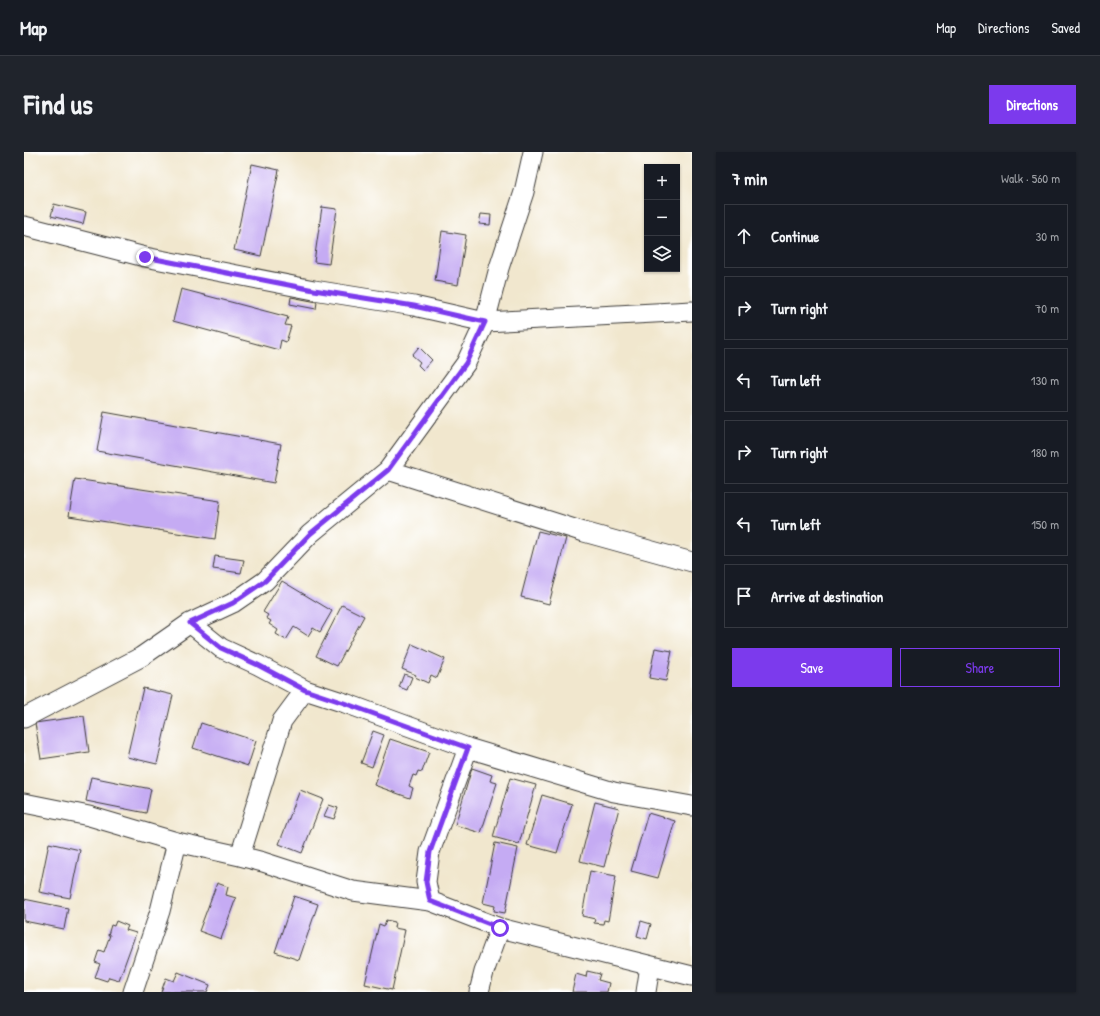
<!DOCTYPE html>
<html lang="en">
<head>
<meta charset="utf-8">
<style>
	:root { --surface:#171b24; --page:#20242c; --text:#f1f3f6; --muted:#9ea1a6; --line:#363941; --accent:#7c3aed }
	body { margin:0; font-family:"Patrick Hand",sans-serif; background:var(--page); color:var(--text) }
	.controls { position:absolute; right:12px; top:12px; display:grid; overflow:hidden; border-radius:0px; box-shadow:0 1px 3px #0004 }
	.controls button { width:36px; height:36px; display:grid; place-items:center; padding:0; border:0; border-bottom:1px solid var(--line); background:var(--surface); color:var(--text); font:20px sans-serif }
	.stop { position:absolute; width:12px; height:12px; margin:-9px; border:3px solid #7c3aed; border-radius:50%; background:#fff }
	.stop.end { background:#7c3aed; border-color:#fff; box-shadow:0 1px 4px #0008 }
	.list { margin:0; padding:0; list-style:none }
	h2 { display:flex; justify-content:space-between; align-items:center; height:52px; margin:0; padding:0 16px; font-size:17px }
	h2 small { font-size:13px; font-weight:400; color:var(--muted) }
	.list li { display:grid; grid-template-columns:26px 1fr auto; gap:12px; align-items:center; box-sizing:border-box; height:64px; margin:0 8px 8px; padding:0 8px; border:1px solid var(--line); border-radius:0px }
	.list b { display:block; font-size:15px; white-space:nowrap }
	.list em { font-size:13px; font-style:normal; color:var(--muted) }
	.actions { display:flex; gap:8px; padding:12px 16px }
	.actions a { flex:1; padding:9px 0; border:1px solid var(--accent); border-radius:0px; text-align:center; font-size:14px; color:var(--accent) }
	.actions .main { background:var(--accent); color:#fff }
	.icon { flex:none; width:22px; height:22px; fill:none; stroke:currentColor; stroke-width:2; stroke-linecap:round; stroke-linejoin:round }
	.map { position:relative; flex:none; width:668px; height:840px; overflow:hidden; border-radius:0px }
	header { display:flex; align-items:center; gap:24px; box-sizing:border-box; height:56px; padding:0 20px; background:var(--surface); border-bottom:1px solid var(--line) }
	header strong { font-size:19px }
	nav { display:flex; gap:22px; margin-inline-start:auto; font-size:14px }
	.intro { display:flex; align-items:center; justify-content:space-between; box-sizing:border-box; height:96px; padding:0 24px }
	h1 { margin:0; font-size:28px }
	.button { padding:10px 18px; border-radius:0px; background:var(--accent); color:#fff; font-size:14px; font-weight:700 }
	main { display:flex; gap:24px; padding:0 24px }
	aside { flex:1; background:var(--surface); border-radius:0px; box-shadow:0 1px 3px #0004 }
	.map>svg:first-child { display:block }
	.building { fill:#c5abf3 }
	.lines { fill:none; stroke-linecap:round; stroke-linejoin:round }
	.street-casing { stroke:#3c3a37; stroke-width:21 }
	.street { stroke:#fff; stroke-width:19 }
	.route { stroke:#7c3aed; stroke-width:5 }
</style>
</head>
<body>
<header>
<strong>Map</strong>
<nav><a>Map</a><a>Directions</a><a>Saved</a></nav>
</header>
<div class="intro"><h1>Find us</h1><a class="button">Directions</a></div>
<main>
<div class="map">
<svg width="668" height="840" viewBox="0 0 668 840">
	<rect width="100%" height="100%" fill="#fff"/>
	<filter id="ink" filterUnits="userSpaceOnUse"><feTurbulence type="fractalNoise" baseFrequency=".025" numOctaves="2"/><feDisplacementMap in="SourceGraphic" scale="8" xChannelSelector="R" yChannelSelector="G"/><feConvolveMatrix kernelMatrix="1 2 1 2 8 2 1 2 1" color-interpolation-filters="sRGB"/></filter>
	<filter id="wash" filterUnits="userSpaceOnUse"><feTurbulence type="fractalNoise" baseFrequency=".012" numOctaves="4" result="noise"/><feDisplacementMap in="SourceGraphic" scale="16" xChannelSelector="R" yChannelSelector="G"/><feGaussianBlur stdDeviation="0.9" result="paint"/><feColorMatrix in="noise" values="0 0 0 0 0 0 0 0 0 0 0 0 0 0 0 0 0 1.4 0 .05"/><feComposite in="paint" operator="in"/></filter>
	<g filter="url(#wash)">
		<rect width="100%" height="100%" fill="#f1e7ce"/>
		<g id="blocks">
			<path class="building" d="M228,12L255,18L237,104L210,98Z
				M30,52L62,60L59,72L27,64Z
				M298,55L313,57L305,112L290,110Z
				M457,62L467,63L466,73L455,72Z
				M418,79L442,83L434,133L411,129Z
				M157,137L264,165L261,173L267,174L262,190L257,188L255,198L149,169Z
				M267,145L293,150L292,157L266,152Z
				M395,195L408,208L399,218L394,213L396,210L388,203Z
				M80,260L257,292L250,331L73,299Z
				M51,327L196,349L191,387L45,364Z
				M514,379L542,386L525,452L497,445Z
				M191,404L220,408L217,421L189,417Z
				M258,429L308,459L296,480L289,476L284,484L270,475L262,488L252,482L254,478L245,472L247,469L242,466L244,463L239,460Z
				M318,453L340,464L313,514L292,504Z
				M388,492L421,507L413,526L407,523L404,531L391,525L392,523L378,517Z
				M631,496L648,499L642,529L625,526Z
				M380,522L388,525L383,538L375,535Z
				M119,536L149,543L133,612L103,605Z
				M60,564L65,600L17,607L11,571Z
				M177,571L232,589L224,614L169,596Z
				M349,579L360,583L348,615L337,611Z
				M366,587L405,600L398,620L394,619L392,624L389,623L385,634L389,636L386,646L350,633Z
				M448,616L468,623L466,629L473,631L457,681L431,673Z
				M67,625L127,637L122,661L62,649Z
				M486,626L512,633L495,692L469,685Z
				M276,638L299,647L278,701L255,692Z
				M518,643L548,652L533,701L503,693Z
				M571,650L595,656L580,715L556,709Z
				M305,653L314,656L310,667L300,664Z
				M624,661L651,669L634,726L607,719Z
				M25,691L56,698L46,746L15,740Z
				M471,691L494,696L481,761L470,759L471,754L459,751Z
				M566,719L592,724L584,769L580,768L579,772L570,771L571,767L558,764Z
				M193,731L204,735L202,743L212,746L197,787L175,779Z
				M270,744L294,752L275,808L251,800Z
				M0,747L44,756L40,777L0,769Z
				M362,768L371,770L370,776L381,778L368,838L341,832L355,772L360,774Z
				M92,769L104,774L102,778L112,781L95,828L85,825L83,829L71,825L76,812L71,810L75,798L80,800L86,783H84L87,773L90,774Z
				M617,769L627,772L623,787L613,784Z
				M563,819L576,822L574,828L585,831L583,840H548L552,822L562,825Z
				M154,820L186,833L183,840H137L142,826L150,829Z"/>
		</g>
	</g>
	<g filter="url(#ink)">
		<use href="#blocks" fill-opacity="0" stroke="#3c3a37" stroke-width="1"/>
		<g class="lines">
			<g class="street-casing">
				<path id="street" d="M0,74L121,105L290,138L390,154L461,170L668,159
					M364,318L560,380L668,410
					M166,471L197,496L234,513L281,538L321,551L444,596L590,640L668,654
					M0,566L117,505L166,471L209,451L241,429L286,382L364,318L442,211L461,170L475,116L500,40L509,0
					M0,651L65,664L153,690L216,704L239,710L329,739L406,749L476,776L668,824
					M216,704L258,569L281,538
					M406,749L402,730L406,700L444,596
					M109,840L136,759L153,690
					M455,840L460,820L476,776
					M622,840L626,814"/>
			</g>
			<use href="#street" class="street"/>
		</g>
	</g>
	<g class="lines" filter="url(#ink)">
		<path class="route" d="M121,105L290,138L390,154L461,170L442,211L364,318L286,382L241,429L209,451L166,471L197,496L234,513L281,538L320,551L444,596L406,700L402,730L406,749L476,776"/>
	</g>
</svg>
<div class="controls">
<button>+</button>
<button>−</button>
<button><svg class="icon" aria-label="layers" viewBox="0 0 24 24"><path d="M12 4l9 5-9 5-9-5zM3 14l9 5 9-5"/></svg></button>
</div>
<div class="stop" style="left:476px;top:776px"></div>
<div class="stop end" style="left:121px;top:105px"></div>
</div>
<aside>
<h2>7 min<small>Walk · 560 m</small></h2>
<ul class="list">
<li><svg class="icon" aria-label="ahead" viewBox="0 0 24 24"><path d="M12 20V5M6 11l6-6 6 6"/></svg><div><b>Continue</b></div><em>30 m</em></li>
<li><svg class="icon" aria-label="right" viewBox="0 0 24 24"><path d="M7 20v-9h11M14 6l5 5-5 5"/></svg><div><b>Turn right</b></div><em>70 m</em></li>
<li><svg class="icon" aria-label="left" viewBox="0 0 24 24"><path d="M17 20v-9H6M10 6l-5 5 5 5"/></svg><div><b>Turn left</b></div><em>130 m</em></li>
<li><svg class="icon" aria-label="right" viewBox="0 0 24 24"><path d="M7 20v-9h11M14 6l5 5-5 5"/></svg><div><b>Turn right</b></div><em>180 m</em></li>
<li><svg class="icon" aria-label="left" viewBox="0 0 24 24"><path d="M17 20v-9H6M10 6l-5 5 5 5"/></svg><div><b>Turn left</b></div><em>150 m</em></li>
<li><svg class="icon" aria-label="arrive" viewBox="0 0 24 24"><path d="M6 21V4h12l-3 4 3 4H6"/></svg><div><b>Arrive at destination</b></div></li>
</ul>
<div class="actions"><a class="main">Save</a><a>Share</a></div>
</aside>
</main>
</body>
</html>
